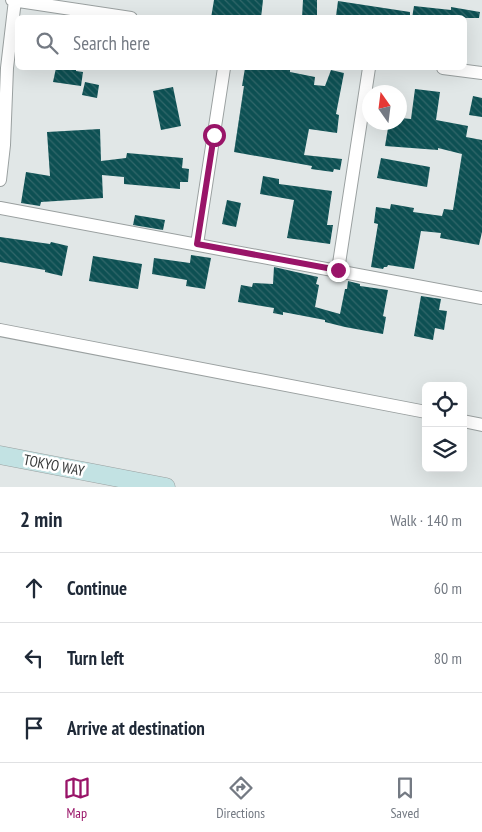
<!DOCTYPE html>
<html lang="en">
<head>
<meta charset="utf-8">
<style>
	:root { --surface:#fff; --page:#f6f6f7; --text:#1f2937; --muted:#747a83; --line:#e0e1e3; --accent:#991468 }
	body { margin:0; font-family:"PT Sans Narrow",sans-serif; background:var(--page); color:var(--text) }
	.controls { position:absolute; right:15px; bottom:15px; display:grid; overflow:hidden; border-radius:8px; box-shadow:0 5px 20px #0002 }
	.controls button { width:45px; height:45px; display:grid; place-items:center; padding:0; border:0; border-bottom:1px solid var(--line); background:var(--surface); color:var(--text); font:25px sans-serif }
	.compass { position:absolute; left:362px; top:85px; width:45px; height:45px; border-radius:50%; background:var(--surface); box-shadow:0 5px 20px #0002; rotate:346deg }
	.stop { position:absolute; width:15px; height:15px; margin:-11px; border:4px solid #991468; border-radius:50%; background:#fff }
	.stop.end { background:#991468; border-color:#fff; box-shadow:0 1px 5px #0008 }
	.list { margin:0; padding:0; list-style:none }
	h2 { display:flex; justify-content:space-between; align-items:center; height:65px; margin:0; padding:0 20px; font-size:21px }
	h2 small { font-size:16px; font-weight:400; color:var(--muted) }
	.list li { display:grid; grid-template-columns:32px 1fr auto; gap:15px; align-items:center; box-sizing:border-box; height:70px; padding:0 20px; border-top:1px solid var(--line) }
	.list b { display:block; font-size:19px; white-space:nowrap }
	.list em { font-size:16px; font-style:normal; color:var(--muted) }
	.icon { flex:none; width:28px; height:28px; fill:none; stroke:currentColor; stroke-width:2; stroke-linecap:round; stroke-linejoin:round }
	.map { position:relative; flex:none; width:482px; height:487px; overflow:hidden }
	.search { position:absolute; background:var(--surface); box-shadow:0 5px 20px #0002; left:15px; right:15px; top:15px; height:55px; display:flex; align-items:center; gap:12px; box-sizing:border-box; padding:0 18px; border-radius:8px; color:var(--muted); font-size:19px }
	.sheet { height:275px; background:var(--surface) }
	nav { display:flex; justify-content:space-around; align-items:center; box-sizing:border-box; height:70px; border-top:1px solid var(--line); background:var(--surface); font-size:14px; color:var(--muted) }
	nav a { display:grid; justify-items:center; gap:2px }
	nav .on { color:var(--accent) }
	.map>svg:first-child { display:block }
	.building { fill:url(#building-back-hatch) }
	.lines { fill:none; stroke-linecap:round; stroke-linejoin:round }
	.street-casing { stroke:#9aa0a0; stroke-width:14 }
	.secondary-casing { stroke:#9aa0a0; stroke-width:19 }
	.street { stroke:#fff; stroke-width:12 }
	.secondary { stroke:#c2e2e3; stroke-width:18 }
	.route { stroke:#991468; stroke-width:6 }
	.labels { text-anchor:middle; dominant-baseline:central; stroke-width:5; stroke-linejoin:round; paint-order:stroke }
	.street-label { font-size:15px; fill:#393b3b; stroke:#fff }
</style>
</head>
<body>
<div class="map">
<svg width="482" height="487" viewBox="0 0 482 487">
	<defs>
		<pattern id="building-back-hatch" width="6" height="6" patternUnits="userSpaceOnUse" patternTransform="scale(1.25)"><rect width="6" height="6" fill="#0d5053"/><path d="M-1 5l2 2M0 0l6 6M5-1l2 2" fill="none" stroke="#32676a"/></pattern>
	</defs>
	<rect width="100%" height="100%" fill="#e1e7e7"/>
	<path class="building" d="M214,0H263L261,18H211Z
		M303,0H317V18H302Z
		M338,1L410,12V18L336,16Z
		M414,6L451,10V7L480,12L479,18H412Z
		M56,68H76V71L83,72L81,86L53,82Z
		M245,68L290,69V72L315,77L314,85L325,86L331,70L344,73L336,114L339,115L337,133L309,129L304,155L342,159L340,170L334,169L333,172L311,169L312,166L234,152L244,86H242Z
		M85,82L99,85L97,98L82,95Z
		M173,87L181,126L161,130L153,91Z
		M415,89L440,92L436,120L468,126L466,137L482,140V232L479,245L440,238L441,233L421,231L414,269L388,265L387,267H384L383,269L371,267L378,224L374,223L376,207L390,209L391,204L414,208L413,212L442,216L444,209L453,210L462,154L438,148V150L385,146L389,122H400V118L411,119Z
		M473,96L482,98V117L469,115Z
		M100,129L101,161L126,158L127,153L183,158L182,168L189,169L188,182H180V189L124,184V177L102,175L103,198L41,202L40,206L21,203L26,172L50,176L47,132Z
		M381,158L430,167L427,187L377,178Z
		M263,176L279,179V184L332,191L327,225H333L330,244L287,238L294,200L260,194Z
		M227,200L241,203L236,227L222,224Z
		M135,215L165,220L163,230L133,225Z
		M0,237L50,244L51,242L68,246L62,276L45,272V270L0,262Z
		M191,255L211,258L205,289L186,286L187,280L152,274L154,258L190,263Z
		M93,256L142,264L138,289L89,281Z
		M274,267L318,277L316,284L319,285L315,307L340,314L345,289H347L348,281L360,284V286L388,290L383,316L386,317L383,334L345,327L325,322V320L283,312V315L273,313L274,308L238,302L241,285L252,287L253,283L273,284Z
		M421,296L441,299L439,310L447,311L444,330L435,328L433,340L414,336Z"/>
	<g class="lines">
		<g class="street-casing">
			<path id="street" d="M12,0L131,18
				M443,68L482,73
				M0,180L4,145L7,68L15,0
				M0,208L482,298
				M197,244L224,68
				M338,270L369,68
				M0,330L426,412
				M463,421L482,425"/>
		</g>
		<g class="secondary-casing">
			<path id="secondary" d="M0,455L166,487"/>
		</g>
		<use href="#street" class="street"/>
		<use href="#secondary" class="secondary"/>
	</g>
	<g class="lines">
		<path class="route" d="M214,135L197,244L338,270"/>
	</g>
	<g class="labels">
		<g class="street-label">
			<text transform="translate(54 465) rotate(11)">TOKYO WAY</text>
		</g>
	</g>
</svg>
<div class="controls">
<button><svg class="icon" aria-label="locate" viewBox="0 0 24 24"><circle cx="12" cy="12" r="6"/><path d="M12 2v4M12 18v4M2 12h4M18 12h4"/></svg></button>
<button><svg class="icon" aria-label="layers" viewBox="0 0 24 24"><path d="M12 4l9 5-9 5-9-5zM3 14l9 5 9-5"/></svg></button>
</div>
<svg class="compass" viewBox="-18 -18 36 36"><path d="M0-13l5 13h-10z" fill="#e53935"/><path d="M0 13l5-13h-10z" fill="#747a83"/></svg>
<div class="stop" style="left:214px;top:135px"></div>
<div class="stop end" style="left:338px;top:270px"></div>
<div class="search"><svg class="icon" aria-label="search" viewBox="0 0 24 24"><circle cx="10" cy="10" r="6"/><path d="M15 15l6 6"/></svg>Search here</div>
</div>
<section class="sheet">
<h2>2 min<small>Walk · 140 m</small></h2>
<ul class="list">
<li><svg class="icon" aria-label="ahead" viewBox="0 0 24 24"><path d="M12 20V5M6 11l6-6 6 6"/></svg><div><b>Continue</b></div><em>60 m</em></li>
<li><svg class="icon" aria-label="left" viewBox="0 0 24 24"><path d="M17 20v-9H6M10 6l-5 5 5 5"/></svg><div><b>Turn left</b></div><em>80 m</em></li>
<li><svg class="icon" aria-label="arrive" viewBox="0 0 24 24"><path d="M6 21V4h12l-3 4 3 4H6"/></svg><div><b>Arrive at destination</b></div></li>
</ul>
</section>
<nav>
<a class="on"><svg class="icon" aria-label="map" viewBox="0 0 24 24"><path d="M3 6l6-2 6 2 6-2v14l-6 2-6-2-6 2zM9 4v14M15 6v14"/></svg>Map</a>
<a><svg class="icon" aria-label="directions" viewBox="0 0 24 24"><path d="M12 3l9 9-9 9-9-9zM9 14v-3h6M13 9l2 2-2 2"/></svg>Directions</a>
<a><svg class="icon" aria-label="saved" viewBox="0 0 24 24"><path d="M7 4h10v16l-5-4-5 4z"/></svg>Saved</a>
</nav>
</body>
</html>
